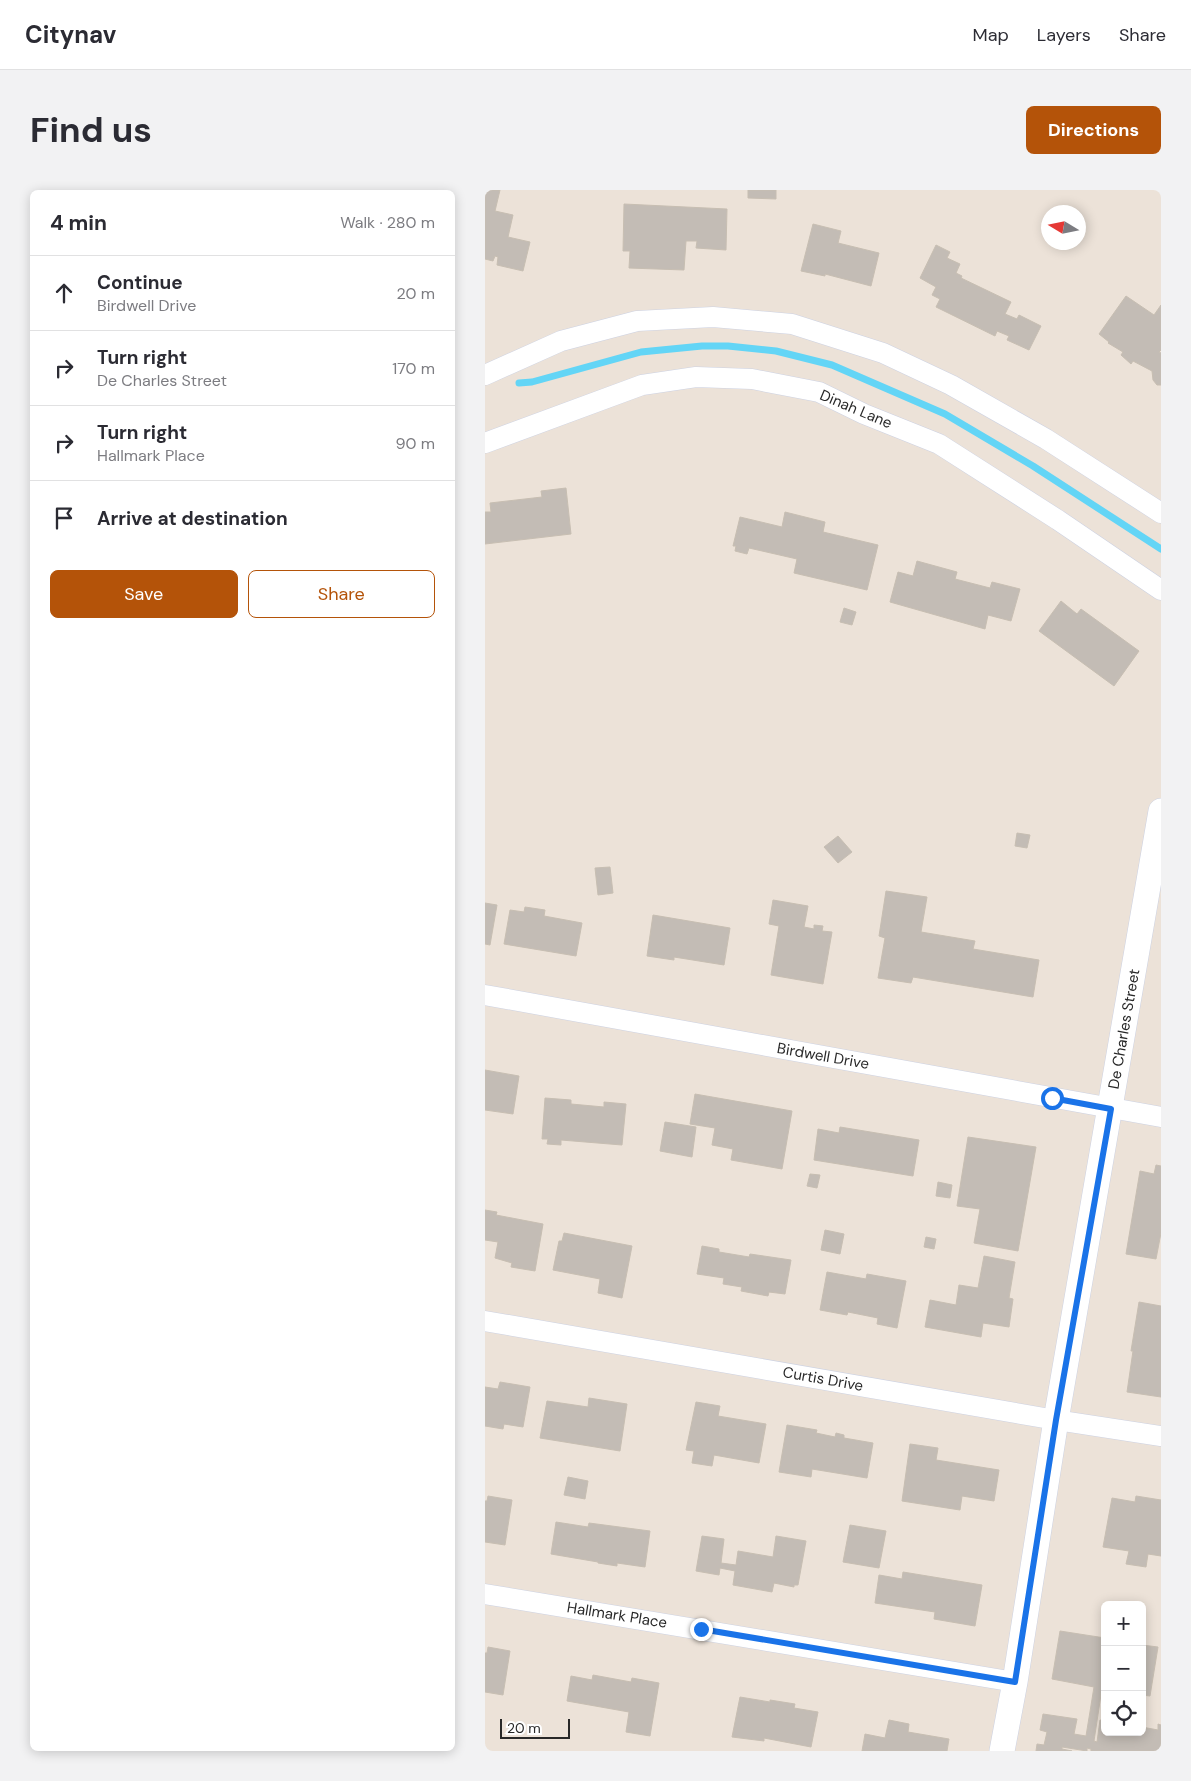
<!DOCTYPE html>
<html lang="en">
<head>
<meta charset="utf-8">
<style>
	:root { --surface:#fff; --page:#f2f2f3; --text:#2b2b33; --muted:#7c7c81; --line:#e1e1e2; --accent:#b45309 }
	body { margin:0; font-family:"DM Sans",sans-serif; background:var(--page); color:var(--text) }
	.controls { position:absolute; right:15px; bottom:15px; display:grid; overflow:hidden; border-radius:8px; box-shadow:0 2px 12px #0003 }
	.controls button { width:45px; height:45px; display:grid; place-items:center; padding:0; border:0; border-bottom:1px solid var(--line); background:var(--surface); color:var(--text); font:25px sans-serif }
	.compass { position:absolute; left:556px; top:15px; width:45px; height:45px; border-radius:50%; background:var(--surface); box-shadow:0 2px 12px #0003; rotate:280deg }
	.scale { position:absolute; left:15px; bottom:12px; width:70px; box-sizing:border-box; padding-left:5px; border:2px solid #282828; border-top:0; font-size:14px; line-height:18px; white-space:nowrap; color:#282828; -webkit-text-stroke:4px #fff; paint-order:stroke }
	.stop { position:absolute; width:15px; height:15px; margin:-11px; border:4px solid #1a73e8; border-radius:50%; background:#fff }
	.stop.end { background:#1a73e8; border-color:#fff; box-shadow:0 1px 5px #0008 }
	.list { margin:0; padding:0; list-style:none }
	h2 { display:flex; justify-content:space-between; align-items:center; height:65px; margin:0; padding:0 20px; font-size:21px }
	h2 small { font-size:16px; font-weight:400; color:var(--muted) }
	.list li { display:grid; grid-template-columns:32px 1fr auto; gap:15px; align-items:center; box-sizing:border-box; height:75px; padding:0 20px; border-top:1px solid var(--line) }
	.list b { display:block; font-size:19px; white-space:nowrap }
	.list p { margin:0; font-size:16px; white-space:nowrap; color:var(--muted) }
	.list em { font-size:16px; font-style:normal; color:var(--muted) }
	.actions { display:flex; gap:10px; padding:15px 20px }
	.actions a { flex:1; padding:11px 0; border:1px solid var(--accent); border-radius:8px; text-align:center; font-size:18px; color:var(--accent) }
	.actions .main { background:var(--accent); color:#fff }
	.icon { flex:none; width:28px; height:28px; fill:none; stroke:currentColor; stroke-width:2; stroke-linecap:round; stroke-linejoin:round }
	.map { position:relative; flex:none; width:676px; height:1561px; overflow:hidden; border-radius:8px }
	header { display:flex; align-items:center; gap:30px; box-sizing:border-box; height:70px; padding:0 25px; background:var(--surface); border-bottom:1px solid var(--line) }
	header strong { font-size:24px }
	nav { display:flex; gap:28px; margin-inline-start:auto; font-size:18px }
	.intro { display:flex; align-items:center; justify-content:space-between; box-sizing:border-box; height:120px; padding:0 30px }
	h1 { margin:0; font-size:35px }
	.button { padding:12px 22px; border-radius:8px; background:var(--accent); color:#fff; font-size:18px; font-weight:700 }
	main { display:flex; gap:30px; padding:0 30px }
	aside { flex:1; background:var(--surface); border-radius:8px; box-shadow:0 2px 12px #0003 }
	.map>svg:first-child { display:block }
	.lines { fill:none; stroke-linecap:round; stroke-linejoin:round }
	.stream { stroke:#63d5f6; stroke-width:7 }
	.building { fill:#c3bcb5; stroke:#c7beb2 }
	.minor-casing { stroke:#cdd2e2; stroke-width:21 }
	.tertiary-casing { stroke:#cdd2e2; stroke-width:26 }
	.minor { stroke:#fff; stroke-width:20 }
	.tertiary { stroke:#fff; stroke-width:25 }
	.route { stroke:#1a73e8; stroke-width:6 }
	.labels { text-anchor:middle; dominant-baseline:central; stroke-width:4; stroke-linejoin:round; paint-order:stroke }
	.street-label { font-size:15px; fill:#282828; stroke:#fff }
</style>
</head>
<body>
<header>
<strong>Citynav</strong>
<nav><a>Map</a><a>Layers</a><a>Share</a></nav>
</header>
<div class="intro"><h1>Find us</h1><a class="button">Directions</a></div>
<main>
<aside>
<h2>4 min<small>Walk · 280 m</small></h2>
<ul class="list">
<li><svg class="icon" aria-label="ahead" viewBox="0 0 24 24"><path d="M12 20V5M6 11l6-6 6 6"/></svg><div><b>Continue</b><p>Birdwell Drive</p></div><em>20 m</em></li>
<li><svg class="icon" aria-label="right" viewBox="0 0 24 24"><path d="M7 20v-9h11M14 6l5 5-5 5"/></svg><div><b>Turn right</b><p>De Charles Street</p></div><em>170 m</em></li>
<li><svg class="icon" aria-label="right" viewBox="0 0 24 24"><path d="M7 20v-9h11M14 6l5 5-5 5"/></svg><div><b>Turn right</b><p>Hallmark Place</p></div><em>90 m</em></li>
<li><svg class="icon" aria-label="arrive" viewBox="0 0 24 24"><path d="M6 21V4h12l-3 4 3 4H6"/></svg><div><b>Arrive at destination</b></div></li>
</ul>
<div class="actions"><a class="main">Save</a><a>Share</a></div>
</aside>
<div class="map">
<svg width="676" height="1561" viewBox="0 0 676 1561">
	<rect width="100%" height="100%" fill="#ece2d8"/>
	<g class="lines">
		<path class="stream" d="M34,193L47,192L156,162L217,156H243L291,161L347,175L460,224L548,276L676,359"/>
	</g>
	<path class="building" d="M0,0H15L10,21L28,25L23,47L45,52L38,81L12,75L13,67L10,66L8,71L0,69Z
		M263,0H291V9L263,8Z
		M139,14L242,19L241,60L211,58L212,51H201L199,80L144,78L145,61H138Z
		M328,34L356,41L353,53L394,63L386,96L340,84V86L316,81Z
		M451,55L465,62L462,68L475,74L471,83L477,86L476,88L526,112L520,124L532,129L534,125L556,136L544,160L522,150L524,146L512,141L510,146L451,117L455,109L447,105L451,97L435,88Z
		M641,106L669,125L676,115V160L674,162L676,163V195H672L668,190L667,181L648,171L646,174L636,165L638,162L623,153L624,152L614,144Z
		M81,298L86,344L0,354V322H6L5,313L57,307L56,301Z
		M300,322L340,332L338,342L393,355L382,400L309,383L312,369L264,358L262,364L250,361L251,356H248L255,327L297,337Z
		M432,371L472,382L470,389L505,398L507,392L535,399L526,431L503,425L500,439L405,412L413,382L428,386Z
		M576,411L592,424L596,419L654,461L629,496L554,441Z
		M359,418L371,422L367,435L355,432Z
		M532,643L545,645L542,658L530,656Z
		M353,646L367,662L353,673L339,657Z
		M125,677L128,703L113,705L110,678Z
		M401,701L442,707L436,742L490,751L488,759L554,770L548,807L428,787L426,793L393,788L400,748L394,746Z
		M288,710L323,716L319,737L329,739V735L338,736L337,741L347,742L338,794L286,785L294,736L284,734Z
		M0,713L12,715L5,755L0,754Z
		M40,717L60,720L59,726L97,733L91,766L19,754L25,720L39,722Z
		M168,725L245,738L239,775L189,767V770L162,766Z
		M0,880L34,886L28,924L0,920Z
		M210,904L307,921L297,979L246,970L248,959L227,955L230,938L205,934Z
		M60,908L86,910V914L119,917V912L141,914L137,955L76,950V955L62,954L63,949H57Z
		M180,932L211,937L207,967L175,961Z
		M355,937L434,950L428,986L329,970L333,939L354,943Z
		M483,947L551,957L533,1061L489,1053L495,1019L472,1016Z
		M671,975L676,976V1043L671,1069L641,1064L655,981L669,984Z
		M325,984L335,985L332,998L322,996Z
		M453,992L467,995L465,1008L451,1006Z
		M0,1020L12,1022L11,1025L58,1034L50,1081L26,1077L27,1073L10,1068L13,1052L0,1050Z
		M340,1040L359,1044L355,1064L336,1060Z
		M79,1043L147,1056L137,1108L113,1103L115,1089L68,1080L74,1051H77Z
		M441,1047L451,1049L449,1059L439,1057Z
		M217,1056L234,1059V1062L264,1067L265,1064L306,1070L300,1104L284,1102L283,1106L256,1101L257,1097L238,1094L239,1088L212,1084Z
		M499,1066L530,1072L524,1108L528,1109L524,1137L498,1133L496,1147L440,1137L445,1110L471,1115L474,1095L493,1098Z
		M342,1082L381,1089L382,1084L421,1091L412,1138L392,1134L393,1128L363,1122L362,1125L335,1120Z
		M654,1112L676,1116V1207L642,1202L648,1161H646Z
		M15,1192L45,1197L38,1237L19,1234L18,1239L0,1236V1197L13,1199Z
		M104,1208L142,1214L135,1261L55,1248L62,1211L103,1217Z
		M211,1212L235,1216L233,1226L281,1234L274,1273L229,1265L227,1276L207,1273L209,1261L201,1260Z
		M302,1235L332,1240L331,1243L350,1247L351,1243L359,1245V1248L388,1253L382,1288L327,1279L326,1287L294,1282Z
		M425,1254L453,1258L451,1270L514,1280L509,1311L477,1306L475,1320L417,1311Z
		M83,1287L103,1291L100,1309L79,1305Z
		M3,1306L27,1310L20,1355L0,1352V1311H2Z
		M651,1306L676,1310V1366L663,1364L661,1377L641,1374L644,1361L618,1357L627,1308L650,1312Z
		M71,1332L103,1337L104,1333L165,1341L160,1377L132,1373V1376L113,1373V1372L66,1364Z
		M365,1335L401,1341L394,1378L358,1372Z
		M217,1346L239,1349L236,1373L251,1375L253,1361L288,1367L291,1346L321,1351L313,1395H309V1397L289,1393L287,1402L248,1395L250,1381L235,1378L234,1385L211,1381Z
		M418,1382L497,1395L490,1436L449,1429L450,1422L390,1413L394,1385L417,1389Z
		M575,1441L620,1448V1499L617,1498L609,1551L612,1552L615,1530L620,1531V1542H657V1537L673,1540V1534L676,1535V1561H606V1559L602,1558V1561L577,1557V1559L587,1561H551L552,1554L559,1555L562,1542L555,1540L558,1524L592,1529L589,1544L601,1546L609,1497L567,1489Z
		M657,1455L673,1457L665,1506L657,1505Z
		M3,1457L25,1461L18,1505L0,1502V1463H2Z
		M108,1485L146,1492L147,1488L174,1493L165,1546L141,1542L144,1522L82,1511L86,1486L107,1490Z
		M255,1507L285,1512V1510L310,1514L309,1518L333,1522L326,1557L279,1548V1551L247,1547Z
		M404,1530L424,1534L423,1542L464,1549L462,1561H377L380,1544L400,1548Z"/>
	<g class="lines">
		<g class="minor-casing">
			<path id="minor" d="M0,185L76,151L152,131L228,127L307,134L398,163L466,195L561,249L676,323
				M0,253L157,195L211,187L267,189L334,202L379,224L454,254L573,330L676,400
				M0,805L676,927
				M0,1131L571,1230L676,1246
				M0,1404L530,1492"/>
		</g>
		<g class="tertiary-casing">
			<path id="tertiary" d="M517,1561L530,1492L571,1230L676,621"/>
		</g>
		<use href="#minor" class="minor"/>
		<use href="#tertiary" class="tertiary"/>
	</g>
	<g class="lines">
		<path class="route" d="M216,1439L530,1492L571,1230L626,919L567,908"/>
	</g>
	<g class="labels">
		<g class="street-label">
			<text transform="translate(371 219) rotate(23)">Dinah Lane</text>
			<text transform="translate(639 839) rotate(-80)">De Charles Street</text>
			<text transform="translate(338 866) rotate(10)">Birdwell Drive</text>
			<text transform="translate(338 1189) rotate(10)">Curtis Drive</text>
			<text transform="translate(132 1425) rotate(9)">Hallmark Place</text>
		</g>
	</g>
</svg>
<div class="controls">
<button>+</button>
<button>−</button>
<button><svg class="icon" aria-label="locate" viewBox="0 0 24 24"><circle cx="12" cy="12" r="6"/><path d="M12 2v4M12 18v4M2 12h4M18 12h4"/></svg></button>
</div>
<svg class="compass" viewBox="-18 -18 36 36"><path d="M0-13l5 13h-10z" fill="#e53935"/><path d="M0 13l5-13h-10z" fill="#7c7c81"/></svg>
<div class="scale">20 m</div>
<div class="stop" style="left:567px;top:908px"></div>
<div class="stop end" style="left:216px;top:1439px"></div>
</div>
</main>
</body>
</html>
